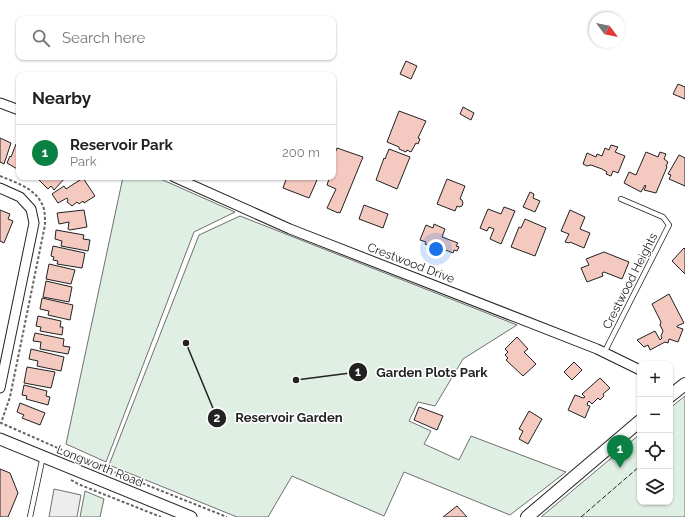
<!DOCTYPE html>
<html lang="en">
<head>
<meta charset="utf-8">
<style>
	:root { --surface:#fff; --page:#f2f2f2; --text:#222; --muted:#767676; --line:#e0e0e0; --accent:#0b8043 }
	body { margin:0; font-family:Raleway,sans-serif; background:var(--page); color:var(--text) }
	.controls { position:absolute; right:12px; bottom:12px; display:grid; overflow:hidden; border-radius:8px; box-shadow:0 1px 3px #0004 }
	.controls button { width:36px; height:36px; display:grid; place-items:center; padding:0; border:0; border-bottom:1px solid var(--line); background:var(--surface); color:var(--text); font:20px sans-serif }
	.compass { position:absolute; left:589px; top:12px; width:36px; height:36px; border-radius:50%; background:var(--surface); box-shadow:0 1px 3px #0004; rotate:122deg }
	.you { position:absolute; left:436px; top:249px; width:14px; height:14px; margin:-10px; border:3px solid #fff; border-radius:50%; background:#1a73e8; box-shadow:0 0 0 6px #1a73e833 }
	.badge { display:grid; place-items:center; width:26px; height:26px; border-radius:50%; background:var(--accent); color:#fff; font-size:13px; font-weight:700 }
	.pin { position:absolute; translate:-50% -33px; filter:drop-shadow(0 1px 2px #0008) }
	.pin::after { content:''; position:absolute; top:21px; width:14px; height:12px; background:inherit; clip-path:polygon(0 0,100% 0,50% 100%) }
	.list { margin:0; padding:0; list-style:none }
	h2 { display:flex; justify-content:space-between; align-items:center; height:52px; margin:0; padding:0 16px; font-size:17px }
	h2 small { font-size:13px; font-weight:400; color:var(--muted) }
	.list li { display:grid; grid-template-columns:26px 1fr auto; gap:12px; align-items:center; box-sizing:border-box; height:56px; padding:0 16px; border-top:1px solid var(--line) }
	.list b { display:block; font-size:15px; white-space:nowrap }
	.list p { margin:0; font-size:13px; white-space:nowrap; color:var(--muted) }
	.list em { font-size:13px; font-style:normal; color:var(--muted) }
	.icon { flex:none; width:22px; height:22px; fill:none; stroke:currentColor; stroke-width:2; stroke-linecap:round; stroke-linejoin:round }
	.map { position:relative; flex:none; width:685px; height:517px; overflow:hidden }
	.search { position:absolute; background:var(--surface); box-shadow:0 1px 3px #0004; left:16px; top:16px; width:320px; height:44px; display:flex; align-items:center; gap:10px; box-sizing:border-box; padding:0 14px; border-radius:8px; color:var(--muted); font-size:15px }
	.panel { position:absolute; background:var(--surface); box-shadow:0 1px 3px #0004; left:16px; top:72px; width:320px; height:108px; border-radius:8px }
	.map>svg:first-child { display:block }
	.green { fill:#e0efe3; stroke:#6f6f6f }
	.parking { fill:#ededed; stroke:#6f6f6f }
	.building { fill:#f3c9c0; stroke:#222 }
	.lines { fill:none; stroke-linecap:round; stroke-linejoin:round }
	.service-casing { stroke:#222; stroke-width:6 }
	.minor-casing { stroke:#222; stroke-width:11 }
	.tertiary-casing { stroke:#222; stroke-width:13 }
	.secondary-casing { stroke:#222; stroke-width:14 }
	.path { stroke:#646464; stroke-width:2; stroke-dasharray:3 2; stroke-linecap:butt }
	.service { stroke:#fff; stroke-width:4.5 }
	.minor { stroke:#fff; stroke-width:9 }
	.tertiary { stroke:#fff; stroke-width:11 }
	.secondary { stroke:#fff; stroke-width:12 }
	.fence { stroke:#222; stroke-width:1; stroke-dasharray:5 2; stroke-linecap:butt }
	.labels { text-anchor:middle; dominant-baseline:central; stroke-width:3; stroke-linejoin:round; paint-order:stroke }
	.street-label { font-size:12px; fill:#222; stroke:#fff }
	.leader { fill:none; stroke:#222; stroke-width:1.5 }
	.callout-dot { fill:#222; stroke:#fff; stroke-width:1.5 }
	.mark-label { font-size:12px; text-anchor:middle; font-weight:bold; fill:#fff }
	.callout-label { font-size:13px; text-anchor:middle; font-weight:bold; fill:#222; stroke:#fff; stroke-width:3; stroke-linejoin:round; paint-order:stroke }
</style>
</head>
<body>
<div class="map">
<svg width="685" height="517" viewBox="0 0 685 517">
	<rect width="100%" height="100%" fill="#fff"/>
	<path class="green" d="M123,177H156L235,212L194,232L106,462L66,444Z
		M240,216L517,325L463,359L435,406L418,402L409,421L431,431L424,444L459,460L471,436L566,472L510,515L404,472L384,516L292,476L268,517H237L109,465L199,235Z
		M685,396V517H541L640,434V502H670V408Z
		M85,491L104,499L100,517H80Z"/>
	<path class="parking" d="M54,489L81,495L77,517H49Z"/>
	<path class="building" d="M406,61L417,66L411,79L400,74Z
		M678,84L685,87V99L673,94Z
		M463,107L474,113L471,120L460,114Z
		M399,111L426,121L418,138L420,139L418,144L416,143L411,152L407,150L406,152L399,149V147L387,142Z
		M0,138L11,143L4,164L0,162Z
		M16,144L19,145V170L7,163L10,156L11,157Z
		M611,145L618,147L615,152L625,156L618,173L613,171L611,176L606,174L607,172L602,169L591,165L587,166L583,164L587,153L596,157L597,154L602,156L605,148L609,150Z
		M337,148L363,157L340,213L338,212V213L327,208L336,189L327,185L329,179L326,177H333V158Z
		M389,149L410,157L397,189L376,180L384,158L385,159Z
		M646,152L658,157L660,152L666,154L664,159L668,162L666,166L667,167L656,193L644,190L646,186L645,185L641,192L624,183L629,172L636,175Z
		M679,155L685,158V186L669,179L671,175L668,174Z
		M42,177H66L54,190L51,186L48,189L39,180Z
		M287,177H310L317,180L309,198L283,188Z
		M83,178L95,196L84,203L83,201L79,204L77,202L72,206L67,202L68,200L67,198L58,203L52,194L64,186L66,189Z
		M447,179L465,186L460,199L462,200L463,203L462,206L459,207L457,206L455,211L437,204Z
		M530,192L534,194L533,198L540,201L535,212L523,207Z
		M364,205L388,214L383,228L359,219Z
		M504,207L515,211L501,244L490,239L494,229L489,227L487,231L480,228L488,209L501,214Z
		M0,210L10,214L8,219L13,221L4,243L0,241Z
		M84,210L87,227L70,230L68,229L69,222L59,224L57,213Z
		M570,210L585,217L580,229L590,233L584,248L570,242L569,243L565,242L569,234L561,231Z
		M525,219L546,228L535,256L511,247L519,227L521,228Z
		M434,224L445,229L442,237L458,243L456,246L459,247L457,251L454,250L453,253L433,245L432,247L425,244L426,242L420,240L426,225L433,228Z
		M56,230L84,235L83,239L90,240L88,251L61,246L62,241L55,239Z
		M53,246L85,253L82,268L57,264L58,261L53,260L54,257L51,256Z
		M684,248L685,249V274L672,261Z
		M604,252L629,262L622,279L604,272L602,273L603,276L587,282L581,268L589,265L586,259Z
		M49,264L75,270L71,284L46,279Z
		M46,281L72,287L69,302L43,297Z
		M669,294L684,323L677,326V327L683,329L678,342L669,339L668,343L665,342L650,350L648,345L644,347L637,340L655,331L660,340L662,338L661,336L663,331L660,325L661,322L652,304Z
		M42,298L73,305L70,320L48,315L49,311L40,309Z
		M38,316L61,321L60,327H63L62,335L40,331L41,327L36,326Z
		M35,333L64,339L63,346L70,347L68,354L40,349L41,342L33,341Z
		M517,337L528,349L524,352L536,364L523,376L506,360L508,358L505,355L508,352L505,349Z
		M31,349L64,357L61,371L37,366L38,361L29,359Z
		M574,362L582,370L572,380L564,372Z
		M27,367L55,372L51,388L24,383Z
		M600,378L610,388L603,394L604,396L600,400L598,398L592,404L589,401L588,402L587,405L590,406L585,418L568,410L575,395L583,398L585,397L582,394Z
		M24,385L47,391L46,396L50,397L48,405L26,399L27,396L22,395Z
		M20,403L45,413L40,425L22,418L24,415L17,412Z
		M419,407L443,416L437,430L414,420Z
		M529,411L542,419L528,444L519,439L523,431L519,429Z
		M0,469L10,473L18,493L8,517H0Z
		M457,506L467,517H443Z"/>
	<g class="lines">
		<g class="service-casing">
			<path id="service" d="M604,353L669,225L663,217L621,199
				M30,517L43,456"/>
		</g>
		<g class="minor-casing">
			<path id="minor" d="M0,103L19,110
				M174,177L290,229L597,349L640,370
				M0,188L20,197L31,209L34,223L0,388"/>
		</g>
		<g class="tertiary-casing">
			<path id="tertiary" d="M0,439L191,517"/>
		</g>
		<g class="secondary-casing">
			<path id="secondary" d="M670,396L685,384
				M527,517L640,421"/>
		</g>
		<path class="path" d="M0,176C17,183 38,189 44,209C45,214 45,220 45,225L10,397L1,423L99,466L227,517
			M71,480L78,484L161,517"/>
		<use href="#service" class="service"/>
		<use href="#minor" class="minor"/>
		<use href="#tertiary" class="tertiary"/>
		<use href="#secondary" class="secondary"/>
		<path class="fence" d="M670,440L672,438
			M581,517L640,466"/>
	</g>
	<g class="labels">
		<g class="street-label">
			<text transform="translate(411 263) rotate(21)">Crestwood Drive</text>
			<text transform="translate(630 281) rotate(-63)">Crestwood Heights</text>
			<text transform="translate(100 466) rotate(22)">Longworth Road</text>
		</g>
	</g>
	<path class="leader" d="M296 380L358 372M186 343L217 418"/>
	<g class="callout-dot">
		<circle cx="296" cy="380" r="4"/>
		<circle cx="186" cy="343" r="4"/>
		<circle cx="358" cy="372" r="10"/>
		<circle cx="217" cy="418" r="10"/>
	</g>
	<g class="mark-label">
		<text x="358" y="376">1</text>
		<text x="217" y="422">2</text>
	</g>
	<g class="callout-label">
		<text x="432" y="377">Garden Plots Park</text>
		<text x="289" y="422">Reservoir Garden</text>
	</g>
</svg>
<div class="controls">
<button>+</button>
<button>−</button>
<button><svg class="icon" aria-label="locate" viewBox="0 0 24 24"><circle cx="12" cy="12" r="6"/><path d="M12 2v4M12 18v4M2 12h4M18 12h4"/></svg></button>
<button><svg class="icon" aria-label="layers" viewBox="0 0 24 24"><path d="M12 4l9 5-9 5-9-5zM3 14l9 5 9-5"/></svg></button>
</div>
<svg class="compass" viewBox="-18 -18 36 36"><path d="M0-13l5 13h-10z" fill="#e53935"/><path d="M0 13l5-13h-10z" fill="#767676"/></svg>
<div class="you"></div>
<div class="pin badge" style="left:620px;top:468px">1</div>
<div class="search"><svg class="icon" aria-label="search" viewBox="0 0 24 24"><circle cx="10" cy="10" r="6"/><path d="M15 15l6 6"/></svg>Search here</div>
<section class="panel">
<h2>Nearby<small></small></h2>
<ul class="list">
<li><span class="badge">1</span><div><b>Reservoir Park</b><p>Park</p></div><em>200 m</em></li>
</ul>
</section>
</div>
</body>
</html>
